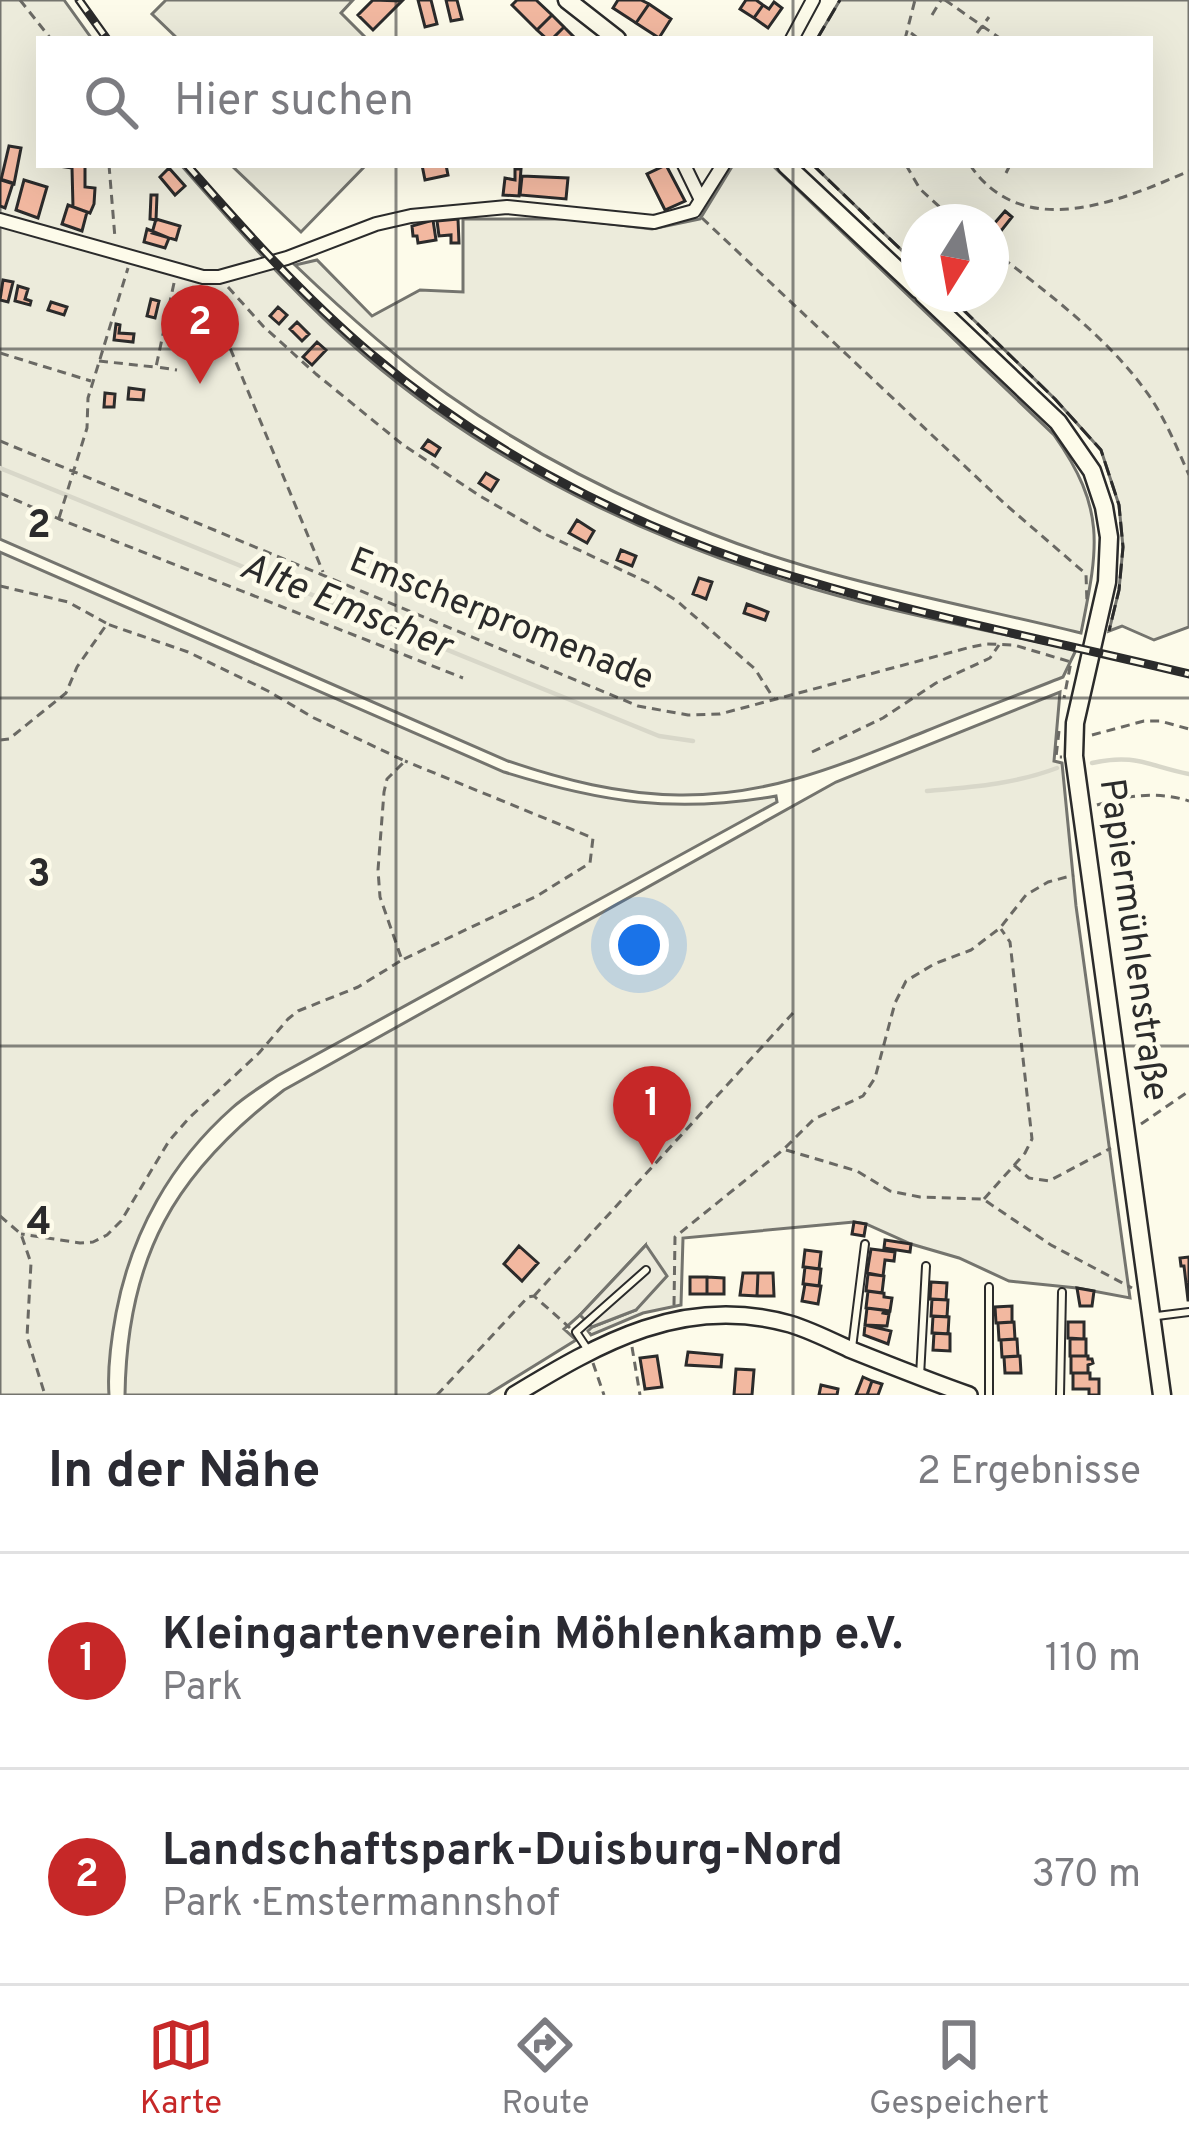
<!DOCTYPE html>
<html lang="de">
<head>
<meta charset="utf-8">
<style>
	:root { --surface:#fff; --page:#f2f2f3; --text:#2b2b33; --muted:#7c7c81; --line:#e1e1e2; --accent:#c62828 }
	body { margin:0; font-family:Overpass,sans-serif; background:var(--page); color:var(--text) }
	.compass { position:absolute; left:901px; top:204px; width:108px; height:108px; border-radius:50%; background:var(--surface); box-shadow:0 12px 48px #0002; rotate:191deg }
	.you { position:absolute; left:639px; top:945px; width:42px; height:42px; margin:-30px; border:9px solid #fff; border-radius:50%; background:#1a73e8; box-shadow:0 0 0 18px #1a73e833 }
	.badge { display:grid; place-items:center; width:78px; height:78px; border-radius:50%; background:var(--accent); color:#fff; font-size:39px; font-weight:700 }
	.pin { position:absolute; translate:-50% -99px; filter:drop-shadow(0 3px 6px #0008) }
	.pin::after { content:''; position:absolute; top:63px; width:42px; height:36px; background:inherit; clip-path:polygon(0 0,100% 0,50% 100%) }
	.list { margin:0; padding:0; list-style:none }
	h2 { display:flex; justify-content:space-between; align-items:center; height:156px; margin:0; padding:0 48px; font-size:51px }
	h2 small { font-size:39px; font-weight:400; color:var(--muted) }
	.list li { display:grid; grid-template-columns:78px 1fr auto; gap:36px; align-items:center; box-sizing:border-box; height:216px; padding:0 48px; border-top:3px solid var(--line) }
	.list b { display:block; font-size:45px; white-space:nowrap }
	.list p { margin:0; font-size:39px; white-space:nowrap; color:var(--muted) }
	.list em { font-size:39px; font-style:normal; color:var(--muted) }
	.icon { flex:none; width:66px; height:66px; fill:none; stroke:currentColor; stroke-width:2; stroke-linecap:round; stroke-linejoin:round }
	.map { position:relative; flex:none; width:1189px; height:1395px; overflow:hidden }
	.search { position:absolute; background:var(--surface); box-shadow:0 12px 48px #0002; left:36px; right:36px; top:36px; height:132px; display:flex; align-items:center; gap:30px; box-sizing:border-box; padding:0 42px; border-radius:0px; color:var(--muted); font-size:45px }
	.sheet { height:588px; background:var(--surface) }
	nav { display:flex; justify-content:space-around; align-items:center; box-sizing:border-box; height:168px; border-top:3px solid var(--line); background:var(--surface); font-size:33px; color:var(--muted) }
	nav a { display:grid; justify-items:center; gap:6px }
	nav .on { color:var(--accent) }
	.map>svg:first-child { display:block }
	.green { fill:#ecebdb; stroke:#74746e; stroke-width:3 }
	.parking { fill:#eceadb; stroke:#74746e; stroke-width:3 }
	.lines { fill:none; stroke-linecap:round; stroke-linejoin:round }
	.stream { stroke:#d8d7c9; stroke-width:4.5 }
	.building { fill:#f2b8a0; stroke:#2b2b2b; stroke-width:3 }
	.service-casing { stroke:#2b2b2b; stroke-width:10 }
	.minor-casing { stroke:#2b2b2b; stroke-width:16 }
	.tertiary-casing { stroke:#2b2b2b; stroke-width:20 }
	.secondary-casing { stroke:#2b2b2b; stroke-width:21 }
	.path { stroke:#6a6964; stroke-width:3; stroke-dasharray:9 6; stroke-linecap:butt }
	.service { stroke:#fdfbea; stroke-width:6 }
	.minor { stroke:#fdfbea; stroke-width:12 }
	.tertiary { stroke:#fdfbea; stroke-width:15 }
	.secondary { stroke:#fdfbea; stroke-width:16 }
	.rail-casing { stroke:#2b2b2b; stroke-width:9 }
	.rail { stroke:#fdfbea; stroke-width:4.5; stroke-dasharray:14; stroke-linecap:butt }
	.fence { stroke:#2b2b2b; stroke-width:3; stroke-dasharray:15 6; stroke-linecap:butt }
	.grid { fill:none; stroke:#2b2b2b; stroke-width:3; stroke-opacity:0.55 }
	.labels { text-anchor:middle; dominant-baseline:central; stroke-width:9; stroke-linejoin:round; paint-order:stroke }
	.street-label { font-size:36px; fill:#2b2b2b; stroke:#fdfbea }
	.water-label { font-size:39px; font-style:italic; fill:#2b2b2b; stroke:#fdfbea }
	.grid-label { font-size:39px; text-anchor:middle; font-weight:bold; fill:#2b2b2b; stroke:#fdfbea; stroke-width:9; stroke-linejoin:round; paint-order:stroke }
</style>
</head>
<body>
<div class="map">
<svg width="1189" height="1395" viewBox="0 0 1189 1395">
	<rect width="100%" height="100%" fill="#fdfbea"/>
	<path class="green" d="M0,0H64L92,39H39V165H181C240,232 297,298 365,356C506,477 682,556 861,602C932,620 1004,634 1076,650L1063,677C1018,695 972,712 926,731C843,764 771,796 679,795C619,794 564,780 508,761L0,539Z
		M166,0H353L341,13L367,39H178L152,14Z
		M840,0H1189V627L1154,640L1122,626L1109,631L1119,590L1123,547L1119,505L1101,450L1055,399L947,294H991V222H919V267L813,165H1150V39H817Z
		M231,165H366L301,232Z
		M733,165H772L1054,435C1107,510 1098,548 1081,633C958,603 830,581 712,534C619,498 529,452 447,394C393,356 343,311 295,265L317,260L372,316L420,290L463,292V219H570L652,229L700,219Z
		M0,552L504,772C600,802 675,814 776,796L777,802L277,1076C262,1086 245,1096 232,1108C171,1162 131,1233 116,1313C111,1340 107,1367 109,1395H0Z
		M1060,692L1054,761L1062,763L1076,906L1130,1298L1077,1288L1009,1281L959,1258L911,1244L866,1224L854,1222L683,1238L681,1305L643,1313L591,1335L588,1331L592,1327L636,1310L645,1246L580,1315L564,1329L576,1340L487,1395H125C127,1256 175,1173 284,1090L836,782Z"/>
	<path class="parking" d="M646,1245L667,1276L636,1310L592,1327L580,1315Z"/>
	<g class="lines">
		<path class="stream" d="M0,468L659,736L693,741
			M1092,763C1136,753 1148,766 1189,774
			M927,791C972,787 1015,784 1057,768"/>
	</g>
	<path class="building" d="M373,0L402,1L373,30L358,15Z
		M418,0H431L437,24L425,27Z
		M446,0H457L462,19L451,21Z
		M517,0H536L552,15L537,30L512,5Z
		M618,0H641L649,4L636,23L613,8Z
		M746,0H756L763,5L754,18L740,9Z
		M774,2L782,8L768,28L754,18L763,5L769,9Z
		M649,4L671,19L659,38L636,23Z
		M552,15L564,27L552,39H547L537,30Z
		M564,27L576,39H552Z
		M9,146L21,148L14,184L1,180Z
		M52,165H85V187L95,188L94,204L90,213L73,207L72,168Z
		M422,165H446L448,175L425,180Z
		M666,165L685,201L665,210L647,174Z
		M169,168L185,186L175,195L160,177Z
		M515,169H521L519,196L503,195L505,178L515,180Z
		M522,176L568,178L566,199L520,195Z
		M0,179L13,183L5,208L0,206Z
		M24,180L47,187L38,218L16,210Z
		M151,195H157L156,220L150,219Z
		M68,205L87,212L82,231L62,224Z
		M1005,211L1012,217L1001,231L993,225Z
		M156,219L180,226L176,240L152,233Z
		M458,219L459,243H451V235L439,236L437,221Z
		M433,220L436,240L418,243L417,236H413L412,226Z
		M147,229L169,238L165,248L144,242Z
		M3,280L13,282L8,302L0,300Z
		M18,286L28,289L25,299L31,301L30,305L15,301Z
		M151,299L159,301L155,318L147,316Z
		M51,302L67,307L64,315L48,310Z
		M182,306L195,307L194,323L181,322Z
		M278,307L287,315L279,324L270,316Z
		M297,322L309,334L302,341L290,329Z
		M116,324L120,325L119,333L134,334L133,342L114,340Z
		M317,342L326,350L312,365L303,357Z
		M129,388L144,390L143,400L128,399Z
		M105,393L115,394L114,407H104Z
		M428,440L440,448L435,456L422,448Z
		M486,473L498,480L491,491L479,483Z
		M577,520L594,531L587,543L569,533Z
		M621,550L636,556L632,566L617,560Z
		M699,578L712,582L706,599L693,594Z
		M747,604L768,612L765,620L744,613Z
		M854,1222L866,1224L864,1236L852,1234Z
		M885,1240L911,1244L910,1252L884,1248Z
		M519,1246L538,1263L522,1281L504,1264Z
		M871,1249L895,1252L894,1261L885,1260L883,1276L867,1273Z
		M805,1250L821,1252L819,1269L803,1267Z
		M1189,1257V1300H1188L1184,1266H1181L1180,1258Z
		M805,1267L821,1269L819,1286L803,1284Z
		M743,1273H758L757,1296L740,1295Z
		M758,1273H773L774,1296H757Z
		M868,1274L884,1276L882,1293L866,1291Z
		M690,1277H707V1294H690Z
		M707,1277L724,1278V1294H707Z
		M931,1282L947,1283L946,1300L930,1299Z
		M805,1284L821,1286L818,1304L802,1301Z
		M1077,1288L1094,1291L1092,1306H1080Z
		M868,1291L884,1293V1297L892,1298L890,1311L866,1308Z
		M932,1299L948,1300L947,1317L931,1316Z
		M1012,1306V1322L996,1323L995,1307Z
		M867,1308L884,1310L883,1313L889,1314L887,1326L865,1325Z
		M933,1316L949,1317L948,1334L932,1333Z
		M1014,1322L1015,1339L999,1340L998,1323Z
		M1068,1322H1084V1339L1068,1338Z
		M865,1325L891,1331L888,1344L864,1335Z
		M934,1333L950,1334V1351L933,1350Z
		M1017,1339L1018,1356L1002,1357L1001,1340Z
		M1070,1339H1086V1356H1070Z
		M688,1352L722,1355L721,1367L686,1365Z
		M657,1356L662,1387L645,1389L640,1358Z
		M1020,1356L1021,1373H1005L1004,1357Z
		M1071,1356H1088V1359H1092L1093,1363L1088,1365V1373H1071Z
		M736,1369L754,1370L752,1395H734Z
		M1073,1373H1090V1379H1099V1395H1089V1389H1073Z
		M863,1377L872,1381L867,1395H856Z
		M872,1381L882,1384L878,1395H867Z
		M821,1385L838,1389L837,1395H819Z"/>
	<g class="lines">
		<g class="service-casing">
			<path id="service" d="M1157,1316L1189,1312
				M852,1348L865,1244
				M588,1350L576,1332L646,1270
				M920,1376L926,1266
				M989,1395V1287
				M1060,1395L1062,1292"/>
		</g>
		<g class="minor-casing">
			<path id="minor" d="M792,39L813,0
				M684,165L701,200
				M0,220L203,277H219L287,258L376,224L411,216L507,207L654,222L694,211L723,165"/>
		</g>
		<g class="tertiary-casing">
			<path id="tertiary" d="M514,1395C600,1343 684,1294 790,1324C810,1330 830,1340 849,1349C889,1365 929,1381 969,1395"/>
		</g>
		<g class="secondary-casing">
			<path id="secondary" d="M567,0L617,39
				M786,165L919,290
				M923,294L1058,422L1092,471L1104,507L1109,537L1107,582L1075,723L1074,756L1162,1395"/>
		</g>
		<path class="path" d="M20,0L51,39
			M945,0L1001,39
			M932,15L941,0
			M911,33L919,39
			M977,33L989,17
			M905,39L915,0
			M109,165L115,238
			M906,165L920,189L956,222
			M970,165C1023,243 1120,201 1189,171
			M1006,173L1010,165
			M702,218L1005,504L1086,574L1087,604
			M991,249C1045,291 1105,335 1145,390C1164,415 1176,446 1189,475
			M174,283L156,367L177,370
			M228,287L263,326L316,374L402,444L480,496L547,535L649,583L677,601L755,669L774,699
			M218,291L216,304L228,343L323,572
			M0,353L91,381
			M99,361L154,367
			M0,441L638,706L688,715L720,714L971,647L986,644L1014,645L1071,662L1064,698
			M0,493L59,519L463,678
			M59,518L87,428L88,398L128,268
			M0,586L68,602L106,623
			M1059,731L1056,757H1062
			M1092,735L1144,721H1160L1189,729
			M0,740L9,739L66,693L77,667L107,624L188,652L268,691L314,718L405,761L387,779L384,792L378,870L380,897L402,960L358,987L298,1011L288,1019L259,1053L189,1118L169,1141L121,1221L107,1235L93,1242L80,1243L21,1234
			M812,752L883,718L936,683L990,658L999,645
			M1097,805C1128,795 1158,791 1189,801
			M404,959L537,896L590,863L593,838L405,761
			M1141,1124L1189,1091
			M786,1150L857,1171L890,1191L920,1197L983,1199L1051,1245L1132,1288
			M1014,1165L1029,1178L1049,1181L1111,1148
			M984,1199L1025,1153L1032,1139L1010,942L1001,929
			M0,1216L21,1234L31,1263L27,1337L45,1395
			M534,1296L793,1013
			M674,1305L675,1237L784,1149L814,1119L863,1096L875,1078L895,1003L906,981L934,964L971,950L1000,928L1026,895L1048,882L1074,875
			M632,1347L640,1395
			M593,1363L604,1395
			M437,1395L528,1297L534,1296L570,1328"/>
		<use href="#service" class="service"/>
		<use href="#minor" class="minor"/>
		<use href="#tertiary" class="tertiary"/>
		<use href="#secondary" class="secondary"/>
		<g class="rail-casing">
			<path id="rail" d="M79,0L107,39
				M187,165C245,231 303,296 370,353C477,444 608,515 741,560C886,609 1040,638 1189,674"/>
		</g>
		<use href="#rail" class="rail"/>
		<path class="fence" d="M817,39L840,0
			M813,165L919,267
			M947,294L1055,399L1101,450L1119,505L1123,547L1119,590L1109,631"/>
	</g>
	<path class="grid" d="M396,0V39M793,0V39M396,165V1395M793,165V1395M0,349H1189M0,698H1189M0,1046H1189"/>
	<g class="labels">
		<g class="street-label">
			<text transform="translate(501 621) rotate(22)">Emscherpromenade</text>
			<text transform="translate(1132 940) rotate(82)">Papiermühlenstraße</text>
		</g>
		<g class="water-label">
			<text transform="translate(345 608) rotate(22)">Alte Emscher</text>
		</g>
	</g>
	<g class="grid-label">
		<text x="39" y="537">2</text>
		<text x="39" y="886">3</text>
		<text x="39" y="1234">4</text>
	</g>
</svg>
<svg class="compass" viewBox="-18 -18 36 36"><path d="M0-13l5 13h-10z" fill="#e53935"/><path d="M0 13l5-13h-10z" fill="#7c7c81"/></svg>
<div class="you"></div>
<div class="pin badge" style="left:652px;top:1165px">1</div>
<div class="pin badge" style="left:200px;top:384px">2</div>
<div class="search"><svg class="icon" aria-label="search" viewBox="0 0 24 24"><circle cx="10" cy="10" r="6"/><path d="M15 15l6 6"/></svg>Hier suchen</div>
</div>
<section class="sheet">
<h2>In der Nähe<small>2 Ergebnisse</small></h2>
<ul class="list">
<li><span class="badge">1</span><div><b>Kleingartenverein Möhlenkamp e.V.</b><p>Park</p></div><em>110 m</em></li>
<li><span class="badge">2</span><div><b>Landschaftspark-Duisburg-Nord</b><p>Park · Emstermannshof</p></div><em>370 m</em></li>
</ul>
</section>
<nav>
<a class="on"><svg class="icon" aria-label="map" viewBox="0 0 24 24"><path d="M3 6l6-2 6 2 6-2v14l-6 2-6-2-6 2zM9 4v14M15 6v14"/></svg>Karte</a>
<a><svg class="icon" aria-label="directions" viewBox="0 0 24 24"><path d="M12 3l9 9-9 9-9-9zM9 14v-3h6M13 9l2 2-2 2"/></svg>Route</a>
<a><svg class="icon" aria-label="saved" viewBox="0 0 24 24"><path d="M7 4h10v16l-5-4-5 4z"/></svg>Gespeichert</a>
</nav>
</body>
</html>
